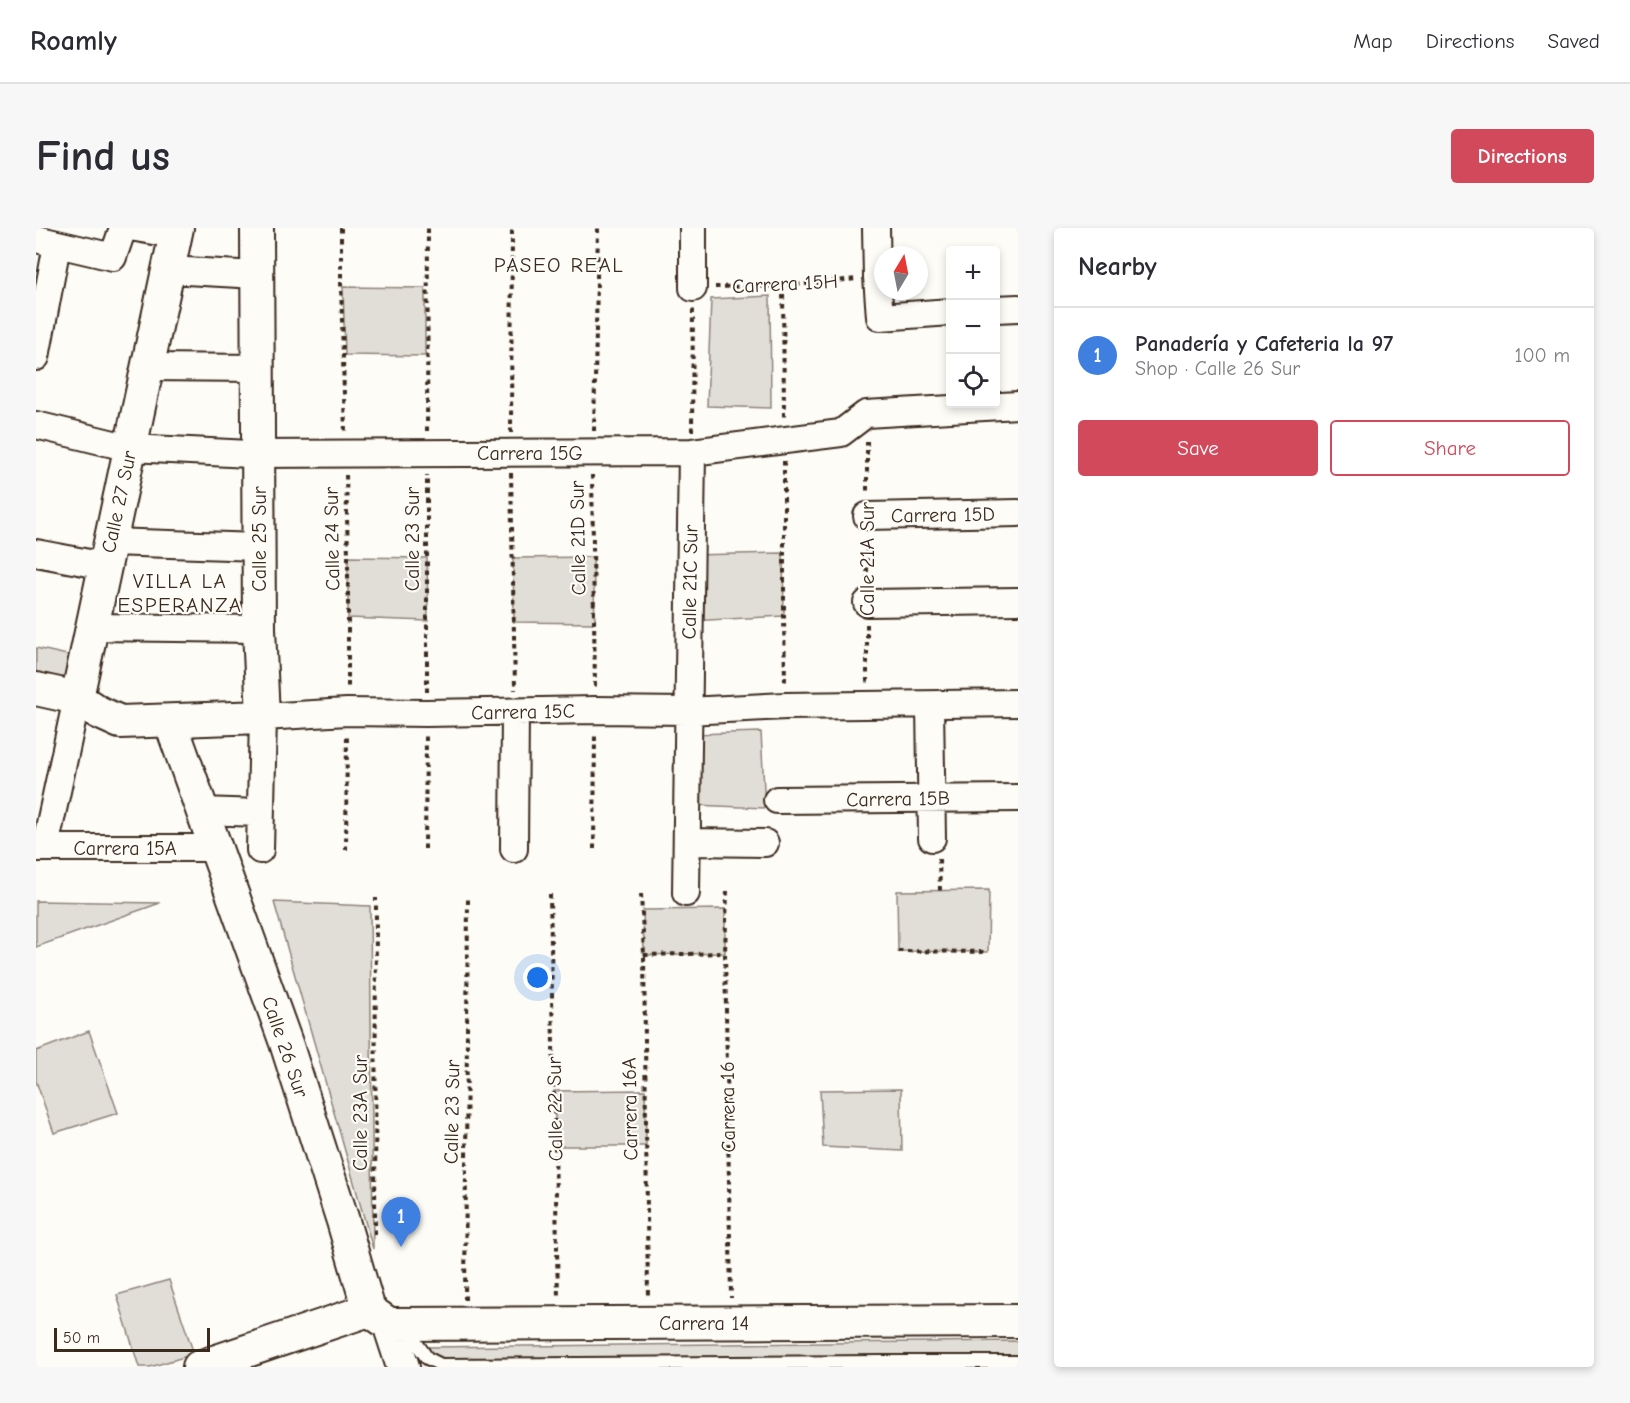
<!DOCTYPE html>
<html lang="en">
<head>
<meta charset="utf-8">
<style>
	:root { --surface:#fff; --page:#f7f7f7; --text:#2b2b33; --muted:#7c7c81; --line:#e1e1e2; --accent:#d1495b }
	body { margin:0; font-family:"Comic Neue",sans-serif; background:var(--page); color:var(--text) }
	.controls { position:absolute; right:18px; top:18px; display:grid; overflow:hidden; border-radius:6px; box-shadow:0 3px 9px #0003 }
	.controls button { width:54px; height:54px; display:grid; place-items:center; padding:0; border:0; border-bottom:2px solid var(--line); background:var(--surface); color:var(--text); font:30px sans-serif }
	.compass { position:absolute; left:838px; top:18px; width:54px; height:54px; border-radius:50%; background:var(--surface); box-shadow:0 3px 9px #0003; rotate:10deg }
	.scale { position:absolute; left:18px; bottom:15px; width:156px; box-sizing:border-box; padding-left:6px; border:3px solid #3b2a1e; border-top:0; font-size:16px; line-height:21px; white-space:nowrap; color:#3b2a1e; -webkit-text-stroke:4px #fdfcf7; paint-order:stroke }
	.you { position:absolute; left:502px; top:750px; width:21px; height:21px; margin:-15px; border:4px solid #fff; border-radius:50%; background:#1a73e8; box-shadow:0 0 0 9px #1a73e833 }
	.badge { display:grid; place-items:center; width:39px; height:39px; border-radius:50%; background:var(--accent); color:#fff; font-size:20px; font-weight:700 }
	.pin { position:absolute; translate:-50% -50px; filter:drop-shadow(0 2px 3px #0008) }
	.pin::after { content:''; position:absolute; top:32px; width:21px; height:18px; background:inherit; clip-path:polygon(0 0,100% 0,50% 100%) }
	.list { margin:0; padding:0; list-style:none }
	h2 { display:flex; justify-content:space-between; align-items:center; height:78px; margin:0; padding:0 24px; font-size:26px }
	h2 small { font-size:20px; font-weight:400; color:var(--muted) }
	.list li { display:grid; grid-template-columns:39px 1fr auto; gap:18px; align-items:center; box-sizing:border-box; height:96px; padding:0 24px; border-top:2px solid var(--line) }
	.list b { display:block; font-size:22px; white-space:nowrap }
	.list p { margin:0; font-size:20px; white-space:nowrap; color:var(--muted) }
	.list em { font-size:20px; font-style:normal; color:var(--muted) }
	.actions { display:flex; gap:12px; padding:18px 24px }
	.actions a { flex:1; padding:14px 0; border:2px solid var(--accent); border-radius:6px; text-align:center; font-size:21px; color:var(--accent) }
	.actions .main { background:var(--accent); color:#fff }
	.icon { flex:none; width:33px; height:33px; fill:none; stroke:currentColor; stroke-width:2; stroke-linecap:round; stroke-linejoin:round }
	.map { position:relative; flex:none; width:982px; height:1139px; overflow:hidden; border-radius:6px }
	header { display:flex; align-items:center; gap:36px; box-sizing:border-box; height:84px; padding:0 30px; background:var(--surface); border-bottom:2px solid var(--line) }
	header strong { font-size:28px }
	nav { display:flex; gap:33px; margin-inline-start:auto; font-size:21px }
	.intro { display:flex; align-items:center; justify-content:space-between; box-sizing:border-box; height:144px; padding:0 36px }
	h1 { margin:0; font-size:42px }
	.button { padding:15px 27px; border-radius:6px; background:var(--accent); color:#fff; font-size:21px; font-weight:700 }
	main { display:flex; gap:36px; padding:0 36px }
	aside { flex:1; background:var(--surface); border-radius:6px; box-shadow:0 3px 9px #0003 }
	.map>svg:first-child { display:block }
	.green { fill:#e1ded7; stroke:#8e847a; stroke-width:1.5 }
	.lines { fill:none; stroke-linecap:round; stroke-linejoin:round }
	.service-casing { stroke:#3b2a1e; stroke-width:16 }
	.minor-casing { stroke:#3b2a1e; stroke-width:30 }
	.tertiary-casing { stroke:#3b2a1e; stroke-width:36 }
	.path { stroke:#3b2a1e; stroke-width:4; stroke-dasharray:4.5 4.5; stroke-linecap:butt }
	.service { stroke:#fdfcf7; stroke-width:12 }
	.minor { stroke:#fdfcf7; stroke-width:26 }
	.tertiary { stroke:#fdfcf7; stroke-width:32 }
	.labels { text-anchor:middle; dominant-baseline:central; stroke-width:4.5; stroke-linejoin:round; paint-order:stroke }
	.street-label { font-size:20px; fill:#3b2a1e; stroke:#fdfcf7 }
	.neighbourhood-label { font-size:21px; letter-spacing:1.5px; fill:#3b2a1e; stroke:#fdfcf7 }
</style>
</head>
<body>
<header>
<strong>Roamly</strong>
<nav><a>Map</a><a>Directions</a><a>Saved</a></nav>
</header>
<div class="intro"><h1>Find us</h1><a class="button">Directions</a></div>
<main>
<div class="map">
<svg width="982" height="1139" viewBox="0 0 982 1139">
	<rect width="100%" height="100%" fill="#fdfcf7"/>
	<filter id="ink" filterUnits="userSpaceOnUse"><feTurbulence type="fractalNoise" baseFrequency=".0167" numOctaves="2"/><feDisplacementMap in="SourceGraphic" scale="12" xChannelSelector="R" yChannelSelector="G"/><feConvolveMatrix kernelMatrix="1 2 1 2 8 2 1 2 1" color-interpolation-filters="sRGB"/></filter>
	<g filter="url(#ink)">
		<path class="green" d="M307,59L389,60V128L309,127Z
			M734,68L735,180L671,178L675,71Z
			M747,325L748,388L653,393L654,327Z
			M312,329L391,330L392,393L312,390Z
			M557,329L559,395L478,394L477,330Z
			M0,420L36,428L29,458L0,452Z
			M725,504L729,580L658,577V506Z
			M953,662L952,724L862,723L861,663Z
			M0,673L124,675L0,719Z
			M238,674L334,678L337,1021Z
			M689,681V725L608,727L607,682Z
			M53,803L82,885L18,905L0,853V823Z
			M865,861L866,923L787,919L784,862Z
			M609,862L610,918H520L518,863Z
			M133,1052L158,1126L114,1139H103L81,1067Z
			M982,1113V1139H399L393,1119Z"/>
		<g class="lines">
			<g class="service-casing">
				<path id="service" d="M370,1100L391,1130L405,1137L847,1134H982"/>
			</g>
			<g class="minor-casing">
				<path id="minor" d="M100,0L140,7
					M657,0V60
					M840,0L841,49L844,89L915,84
					M0,11L77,29L87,0
					M132,42L221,47
					M960,81L982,80
					M0,129L21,17
					M112,139L222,140
					M0,197L94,220L214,226L656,224L805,205L830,186L982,177
					M831,288L982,285
					M74,314L223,319
					M0,325L69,338
					M831,375L982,373
					M56,399L223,401
					M894,477L896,610
					M741,572L982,570
					M166,583L224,585
					M651,614L729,615
					M9,619L41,470
					M0,620H179
					M478,621L479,484
					M224,622L227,489L311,484L390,485L559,482L651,483L750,478L982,475
					M650,665L656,224"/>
			</g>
			<g class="tertiary-casing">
				<path id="tertiary" d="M0,461L41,470L62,484L84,494L227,489L223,401L221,0
					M41,470L141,0
					M134,493L250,815L307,993L333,1082L353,1096L367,1139
					M353,1096L982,1093
					M163,1139L333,1082"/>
			</g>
			<path class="path" d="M305,0V55L309,204
				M747,58L748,189
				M679,59L747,58L821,51
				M391,203L392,0
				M558,203L562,0
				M656,203L657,81
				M475,205L476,0
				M831,213V266
				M748,233V388L749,456
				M475,245L479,462
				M310,247L312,329V462
				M556,247L559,461
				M831,353V309
				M831,396V455
				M391,464V247
				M389,621L390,508
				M558,621L559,505
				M310,622L311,505
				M903,631L904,663
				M691,663L689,725L695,1070
				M514,666L522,1071
				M605,666L608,727L612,1070
				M862,723L952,724
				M608,727L689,725
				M339,1006L340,670
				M429,1072L432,671"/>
			<use href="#service" class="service"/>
			<use href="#minor" class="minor"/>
			<use href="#tertiary" class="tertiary"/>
		</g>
	</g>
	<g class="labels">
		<g class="street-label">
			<text transform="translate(749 56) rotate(-3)">Carrera 15H</text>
			<text x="494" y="225">Carrera 15G</text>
			<text transform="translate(83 274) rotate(-78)">Calle 27 Sur</text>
			<text transform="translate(907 287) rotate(-1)">Carrera 15D</text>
			<text transform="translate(542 310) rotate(-91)">Calle 21D Sur</text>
			<text transform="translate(223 311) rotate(-90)">Calle 25 Sur</text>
			<text transform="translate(296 311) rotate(-91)">Calle 24 Sur</text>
			<text transform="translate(376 311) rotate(-90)">Calle 23 Sur</text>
			<text transform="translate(831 331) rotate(-90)">Calle 21A Sur</text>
			<text transform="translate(654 354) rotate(-89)">Calle 21C Sur</text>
			<text transform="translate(487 484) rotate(-1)">Carrera 15C</text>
			<text transform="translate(862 571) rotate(-1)">Carrera 15B</text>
			<text x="89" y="620">Carrera 15A</text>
			<text transform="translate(249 819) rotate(71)">Calle 26 Sur</text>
			<text transform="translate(692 879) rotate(-91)">Carrera 16</text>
			<text transform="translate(519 881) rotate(-91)">Calle 22 Sur</text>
			<text transform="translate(594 881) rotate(-91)">Carrera 16A</text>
			<text transform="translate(416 884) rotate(-89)">Calle 23 Sur</text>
			<text transform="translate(324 885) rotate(-90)">Calle 23A Sur</text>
			<text x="668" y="1095">Carrera 14</text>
		</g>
		<g class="neighbourhood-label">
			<text x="523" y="37">PASEO REAL</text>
			<text x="144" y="353">VILLA LA<tspan x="144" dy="24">ESPERANZA</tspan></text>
		</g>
	</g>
</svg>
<div class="controls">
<button>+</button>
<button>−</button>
<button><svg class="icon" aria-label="locate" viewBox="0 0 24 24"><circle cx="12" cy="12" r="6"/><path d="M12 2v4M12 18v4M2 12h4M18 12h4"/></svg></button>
</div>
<svg class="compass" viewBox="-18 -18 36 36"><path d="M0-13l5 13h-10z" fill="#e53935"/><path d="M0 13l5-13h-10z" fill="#7c7c81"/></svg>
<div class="scale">50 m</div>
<div class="you"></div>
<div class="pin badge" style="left:365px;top:1019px;background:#3f7fe0">1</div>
</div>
<aside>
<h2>Nearby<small></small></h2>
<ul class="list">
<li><span class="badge" style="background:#3f7fe0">1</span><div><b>Panadería y Cafeteria la 97</b><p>Shop · Calle 26 Sur</p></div><em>100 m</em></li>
</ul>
<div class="actions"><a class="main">Save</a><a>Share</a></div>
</aside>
</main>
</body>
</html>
